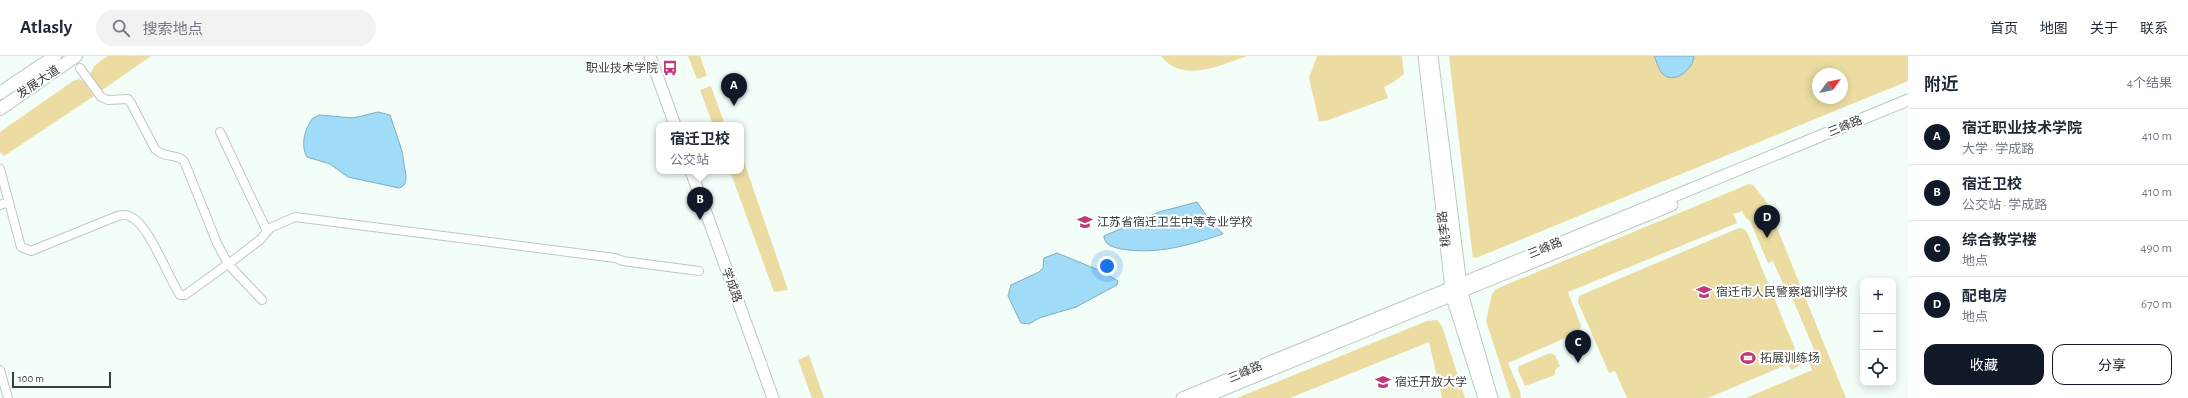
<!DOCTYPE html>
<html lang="zh">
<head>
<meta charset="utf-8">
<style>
	:root { --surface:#fff; --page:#f2f2f3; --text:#1f2937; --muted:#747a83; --line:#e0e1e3; --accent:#111827 }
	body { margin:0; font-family:"Alegreya Sans","Noto Sans SC",sans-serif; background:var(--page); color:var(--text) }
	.controls { position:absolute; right:12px; bottom:12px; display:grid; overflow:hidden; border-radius:8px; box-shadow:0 2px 10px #0003 }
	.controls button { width:36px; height:36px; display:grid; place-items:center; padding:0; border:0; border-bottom:1px solid var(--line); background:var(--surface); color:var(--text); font:20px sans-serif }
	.compass { position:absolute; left:1812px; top:12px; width:36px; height:36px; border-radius:50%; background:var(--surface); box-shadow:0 2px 10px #0003; rotate:57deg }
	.scale { position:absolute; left:12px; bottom:10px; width:99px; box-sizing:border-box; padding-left:4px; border:2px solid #393e3b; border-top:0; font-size:11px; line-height:14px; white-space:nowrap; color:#393e3b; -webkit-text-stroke:3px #fff; paint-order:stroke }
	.you { position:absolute; left:1107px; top:210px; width:14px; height:14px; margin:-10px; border:3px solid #fff; border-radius:50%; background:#1a73e8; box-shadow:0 0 0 6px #1a73e833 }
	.badge { display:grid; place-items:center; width:26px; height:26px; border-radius:50%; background:var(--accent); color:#fff; font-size:13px; font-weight:700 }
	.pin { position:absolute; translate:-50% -33px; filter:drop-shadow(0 1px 2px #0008) }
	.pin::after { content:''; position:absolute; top:21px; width:14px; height:12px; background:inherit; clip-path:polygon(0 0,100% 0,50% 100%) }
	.popup { position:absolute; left:656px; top:66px; width:88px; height:52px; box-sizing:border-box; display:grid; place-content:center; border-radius:8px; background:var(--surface); filter:drop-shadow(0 1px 3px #0005); font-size:13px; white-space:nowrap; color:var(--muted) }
	.popup b { font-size:15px; color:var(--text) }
	.popup::after { content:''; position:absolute; left:50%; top:100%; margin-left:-8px; border:8px solid transparent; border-top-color:var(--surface) }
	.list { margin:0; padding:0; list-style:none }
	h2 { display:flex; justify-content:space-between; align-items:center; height:52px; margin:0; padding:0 16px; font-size:17px }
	h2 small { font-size:13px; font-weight:400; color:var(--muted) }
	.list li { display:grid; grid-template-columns:26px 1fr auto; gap:12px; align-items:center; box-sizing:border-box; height:56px; padding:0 16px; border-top:1px solid var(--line) }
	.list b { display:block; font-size:15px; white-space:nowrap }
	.list p { margin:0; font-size:13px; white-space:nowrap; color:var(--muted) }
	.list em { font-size:13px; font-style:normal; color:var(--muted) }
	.actions { display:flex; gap:8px; padding:12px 16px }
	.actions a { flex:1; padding:9px 0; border:1px solid var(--accent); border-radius:12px; text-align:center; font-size:14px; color:var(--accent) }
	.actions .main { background:var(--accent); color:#fff }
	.icon { flex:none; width:22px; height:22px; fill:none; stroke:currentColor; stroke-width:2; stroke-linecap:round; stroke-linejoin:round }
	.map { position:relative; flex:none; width:1908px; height:342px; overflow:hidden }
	header { display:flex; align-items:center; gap:24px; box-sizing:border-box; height:56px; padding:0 20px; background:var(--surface); border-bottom:1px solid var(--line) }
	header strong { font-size:19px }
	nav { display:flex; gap:22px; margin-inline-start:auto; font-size:14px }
	.search { width:280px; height:36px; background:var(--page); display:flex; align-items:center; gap:10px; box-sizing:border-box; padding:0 14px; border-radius:22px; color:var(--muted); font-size:15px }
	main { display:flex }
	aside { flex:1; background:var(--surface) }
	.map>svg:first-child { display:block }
	.green { fill:#ecdca1; fill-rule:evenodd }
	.water { fill:#a0dcf8; stroke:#81adbf }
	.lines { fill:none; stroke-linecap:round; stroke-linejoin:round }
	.minor-casing { stroke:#bec8c2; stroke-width:10 }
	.secondary-casing { stroke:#bec8c2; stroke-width:13 }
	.primary-casing { stroke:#bec8c2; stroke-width:14 }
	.minor { stroke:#fff; stroke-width:8 }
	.secondary { stroke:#fff; stroke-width:11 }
	.primary { stroke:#fff; stroke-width:12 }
	.labels { text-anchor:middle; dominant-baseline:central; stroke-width:4; stroke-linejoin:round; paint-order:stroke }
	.poi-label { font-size:12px; fill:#393e3b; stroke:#fff; text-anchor:start }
	.street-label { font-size:12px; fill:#393e3b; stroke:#fff }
</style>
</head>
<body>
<header>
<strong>Atlasly</strong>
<div class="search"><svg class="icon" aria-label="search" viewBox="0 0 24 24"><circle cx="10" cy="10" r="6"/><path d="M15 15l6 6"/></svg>搜索地点</div>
<nav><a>首页</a><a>地图</a><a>关于</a><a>联系</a></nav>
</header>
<main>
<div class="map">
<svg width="1908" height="342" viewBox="0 0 1908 342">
	<rect width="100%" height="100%" fill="#f2fef7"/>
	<path class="green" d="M108,0H151L101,35L90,20C92,10 100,5 108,0Z
		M688,0H700L707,20L697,23Z
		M1161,0H1247C1221,9 1183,28 1161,0Z
		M1317,0H1402L1404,18L1392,27L1384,31L1388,42L1326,65H1319L1309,22Z
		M1449,0H1908V25L1476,202L1473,201L1472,195ZM1818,18H1842V42H1818Z
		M79,23L83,25L94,40L4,100L0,96V76L73,25Z
		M711,30L725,69H713L700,34Z
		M741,97L788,234L774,236L730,115H741Z
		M1749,128L1753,129L1766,145L1846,342H1746L1812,314L1807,300L1815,296L1789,234L1786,235L1773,205L1768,207L1750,165L1746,162L1742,155L1733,158L1737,167L1568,236L1581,270L1579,276L1508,307L1520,335L1521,342H1511L1486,265L1492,238L1496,233Z
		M1739,172L1744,173L1747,176L1800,305L1799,310L1791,314L1788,308L1708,342H1627L1615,315L1609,317L1578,246L1579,240Z
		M1437,264L1442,270L1465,342H1442L1429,286L1290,342H1237L1427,265Z
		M1550,297L1555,299L1560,310L1555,314V319L1525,330L1518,314L1519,310Z
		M809,299L824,342H812L798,304Z"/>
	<path class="water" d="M1654,0H1694C1694,13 1673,30 1662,17C1658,13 1657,5 1654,0Z
		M378,56L390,59L402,95L406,120C406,127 405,130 399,132L348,121L330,108L307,101C300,89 305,72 313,62L320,59L353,62Z
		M1197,146L1208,162L1223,178C1190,189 1157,199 1121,193C1113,191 1104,189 1104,180L1159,156Z
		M1057,197L1101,215L1118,225L1117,229L1076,251L1039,262L1029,268L1021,267L1008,240L1011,229L1039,216L1043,212L1044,202Z"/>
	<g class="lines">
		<g class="minor-casing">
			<path id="minor" d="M80,12L101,41L108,44L128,43L131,47L155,93C165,103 176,97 184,105L217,187L228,208L262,244
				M220,76L267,175
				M0,113L21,191L31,195L115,161C122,158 127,158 133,162C150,172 168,221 180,239H185L239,200L261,183L270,172L295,161L615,202L623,205L699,215
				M0,149L9,146
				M0,314L8,342"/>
		</g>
		<g class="secondary-casing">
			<path id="secondary" d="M650,0L675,69
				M1424,0L1452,241L1484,342
				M1432,0L1462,237L1492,342
				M691,115L773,342
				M1182,342L1908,44
				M1203,342L1672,149"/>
		</g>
		<g class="primary-casing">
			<path id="primary" d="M0,37L55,0
				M0,53L76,0"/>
		</g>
		<use href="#minor" class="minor"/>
		<use href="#secondary" class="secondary"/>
		<use href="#primary" class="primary"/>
	</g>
	<defs>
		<g id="bus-bare" transform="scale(1.2)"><path d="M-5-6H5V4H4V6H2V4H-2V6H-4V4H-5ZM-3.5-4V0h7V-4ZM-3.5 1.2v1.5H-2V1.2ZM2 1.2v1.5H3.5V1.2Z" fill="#be387a" stroke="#fff" stroke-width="2.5" paint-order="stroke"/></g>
		<g id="school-bare" transform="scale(1.2)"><path d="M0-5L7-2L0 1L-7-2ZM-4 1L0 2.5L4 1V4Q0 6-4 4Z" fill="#be387a" stroke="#fff" stroke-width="2.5" paint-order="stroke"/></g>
		<g id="stadium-bare" transform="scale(1.2)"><path d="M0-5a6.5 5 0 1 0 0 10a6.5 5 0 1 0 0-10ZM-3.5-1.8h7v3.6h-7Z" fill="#be387a" stroke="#fff" stroke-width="2.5" paint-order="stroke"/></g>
		<g id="university-bare" transform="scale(1.2)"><path d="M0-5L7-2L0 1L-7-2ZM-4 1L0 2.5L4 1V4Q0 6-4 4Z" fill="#be387a" stroke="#fff" stroke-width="2.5" paint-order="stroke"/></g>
	</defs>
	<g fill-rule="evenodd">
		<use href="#bus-bare" x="670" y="12"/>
		<use href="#school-bare" x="1085" y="166"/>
		<use href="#school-bare" x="1704" y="236"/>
		<use href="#stadium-bare" x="1748" y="302"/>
		<use href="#university-bare" x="1383" y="326"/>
	</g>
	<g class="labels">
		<g class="poi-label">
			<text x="658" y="12" text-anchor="end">职业技术学院</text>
			<text x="1097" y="166">江苏省宿迁卫生中等专业学校</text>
			<text x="1716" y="236">宿迁市人民警察培训学校</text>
			<text x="1760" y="302">拓展训练场</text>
			<text x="1395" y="326">宿迁开放大学</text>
		</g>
		<g class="street-label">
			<text transform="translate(38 26) rotate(-34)">发展大道</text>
			<text transform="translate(1845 70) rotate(-22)">三峰路</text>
			<text transform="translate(1444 173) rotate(-97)">桃李路</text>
			<text transform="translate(1545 192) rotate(-22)">三峰路</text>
			<text transform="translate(732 229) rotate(70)">学成路</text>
			<text transform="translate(1245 316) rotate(-23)">三峰路</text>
		</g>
	</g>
</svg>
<div class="controls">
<button>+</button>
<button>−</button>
<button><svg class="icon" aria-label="locate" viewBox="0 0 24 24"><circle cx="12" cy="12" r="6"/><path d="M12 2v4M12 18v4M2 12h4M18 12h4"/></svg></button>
</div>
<svg class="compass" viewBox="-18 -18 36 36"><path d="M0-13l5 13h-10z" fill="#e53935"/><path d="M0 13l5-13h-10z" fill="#747a83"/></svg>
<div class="scale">100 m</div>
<div class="you"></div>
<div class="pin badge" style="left:734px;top:50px">A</div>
<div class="pin badge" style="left:700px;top:164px">B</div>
<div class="popup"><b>宿迁卫校</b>公交站</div>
<div class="pin badge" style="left:1578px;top:307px">C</div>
<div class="pin badge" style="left:1767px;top:182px">D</div>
</div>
<aside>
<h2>附近<small>4个结果</small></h2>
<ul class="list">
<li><span class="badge">A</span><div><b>宿迁职业技术学院</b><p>大学 · 学成路</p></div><em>410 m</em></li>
<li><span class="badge">B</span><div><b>宿迁卫校</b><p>公交站 · 学成路</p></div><em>410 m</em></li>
<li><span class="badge">C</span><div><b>综合教学楼</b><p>地点</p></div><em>490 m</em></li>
<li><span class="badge">D</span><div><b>配电房</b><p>地点</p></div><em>670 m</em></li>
</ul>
<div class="actions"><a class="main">收藏</a><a>分享</a></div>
</aside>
</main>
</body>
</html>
